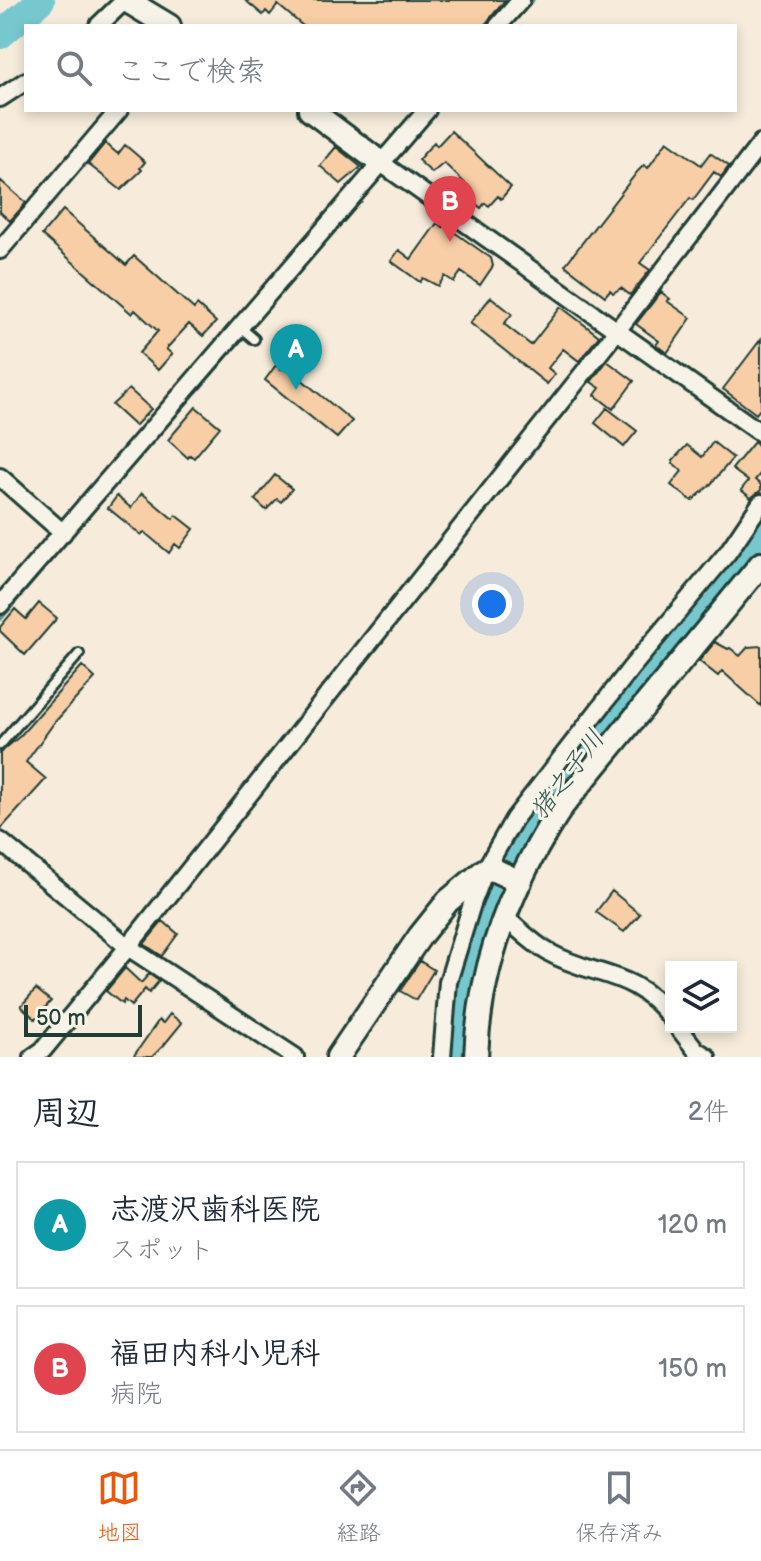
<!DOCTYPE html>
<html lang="ja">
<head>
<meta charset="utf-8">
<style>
	:root { --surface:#fff; --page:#f6f6f7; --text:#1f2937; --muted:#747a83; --line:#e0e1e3; --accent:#ea580c }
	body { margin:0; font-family:"Balsamiq Sans","Klee One",sans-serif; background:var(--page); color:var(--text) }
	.controls { position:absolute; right:24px; bottom:24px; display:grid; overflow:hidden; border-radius:0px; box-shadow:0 4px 12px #0003 }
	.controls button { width:72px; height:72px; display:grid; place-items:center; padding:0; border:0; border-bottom:2px solid var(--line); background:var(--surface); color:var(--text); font:40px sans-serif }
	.scale { position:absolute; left:24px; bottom:20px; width:118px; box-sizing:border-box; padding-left:8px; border:4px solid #1f3d34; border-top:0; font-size:22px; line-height:28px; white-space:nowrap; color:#1f3d34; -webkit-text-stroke:6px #f7f3e8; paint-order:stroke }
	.you { position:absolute; left:492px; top:604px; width:28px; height:28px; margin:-20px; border:6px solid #fff; border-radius:50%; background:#1a73e8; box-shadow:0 0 0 12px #1a73e833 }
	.badge { display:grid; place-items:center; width:52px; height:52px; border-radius:50%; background:var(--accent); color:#fff; font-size:26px; font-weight:700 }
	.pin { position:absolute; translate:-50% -66px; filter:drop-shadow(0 2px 4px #0008) }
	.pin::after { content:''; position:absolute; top:42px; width:28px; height:24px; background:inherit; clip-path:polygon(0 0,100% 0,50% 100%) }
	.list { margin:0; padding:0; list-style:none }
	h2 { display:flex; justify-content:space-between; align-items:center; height:104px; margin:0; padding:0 32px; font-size:34px }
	h2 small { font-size:26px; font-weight:400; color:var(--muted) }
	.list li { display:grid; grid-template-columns:52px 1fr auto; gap:24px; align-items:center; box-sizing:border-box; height:128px; margin:0 16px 16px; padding:0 16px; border:2px solid var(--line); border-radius:0px }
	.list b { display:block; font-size:30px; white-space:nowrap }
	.list p { margin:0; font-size:26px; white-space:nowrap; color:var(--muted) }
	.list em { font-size:26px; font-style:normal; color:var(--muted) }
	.icon { flex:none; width:44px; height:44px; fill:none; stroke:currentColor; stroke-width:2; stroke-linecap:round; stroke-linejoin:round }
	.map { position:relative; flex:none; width:761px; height:1057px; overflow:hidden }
	.search { position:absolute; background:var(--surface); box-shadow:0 4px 12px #0003; left:24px; right:24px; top:24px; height:88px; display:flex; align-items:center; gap:20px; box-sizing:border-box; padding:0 28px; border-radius:0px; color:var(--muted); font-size:30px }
	.sheet { height:392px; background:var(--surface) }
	nav { display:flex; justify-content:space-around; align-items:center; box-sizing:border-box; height:112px; border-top:2px solid var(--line); background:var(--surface); font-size:22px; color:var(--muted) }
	nav a { display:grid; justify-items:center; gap:4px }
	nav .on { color:var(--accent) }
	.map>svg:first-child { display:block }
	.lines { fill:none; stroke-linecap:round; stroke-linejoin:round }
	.stream { stroke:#549090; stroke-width:5 }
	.river { stroke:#77c8ce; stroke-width:28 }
	.building { fill:#f8cea7; stroke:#1f3d34; stroke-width:2 }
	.lane-casing { stroke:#1f3d34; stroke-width:14 }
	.street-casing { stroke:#1f3d34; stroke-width:22 }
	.secondary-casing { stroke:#1f3d34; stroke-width:28 }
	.lane { stroke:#f7f3e8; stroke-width:8 }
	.street { stroke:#f7f3e8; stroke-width:16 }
	.secondary { stroke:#f7f3e8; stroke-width:22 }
	.labels { text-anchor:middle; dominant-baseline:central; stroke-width:6; stroke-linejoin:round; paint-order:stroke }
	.water-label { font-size:26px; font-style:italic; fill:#315953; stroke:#f7f3e8 }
</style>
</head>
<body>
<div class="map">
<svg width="761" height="1057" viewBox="0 0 761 1057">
	<rect width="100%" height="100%" fill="#f7ecdb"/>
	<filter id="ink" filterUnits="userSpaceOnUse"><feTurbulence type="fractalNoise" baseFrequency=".0125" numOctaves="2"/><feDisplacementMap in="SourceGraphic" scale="16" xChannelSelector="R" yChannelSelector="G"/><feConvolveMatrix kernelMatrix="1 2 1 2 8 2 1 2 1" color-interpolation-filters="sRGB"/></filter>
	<g filter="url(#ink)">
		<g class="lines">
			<path class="stream" d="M509,26L532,0
				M196,391L403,150
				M0,619L129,468"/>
			<path class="river" d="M0,35L41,0
				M458,1057L467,983L480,919L517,845L562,778L749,553L761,534"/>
		</g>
		<path class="building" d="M245,0H505L484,26H303L278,5L270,15L266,11L263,15Z
			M451,131L511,187L501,199L498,196L489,206L485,203L481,208L466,196L471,189L444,163L432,173L418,160L434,142L437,146Z
			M667,141L701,165L710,153L729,166L721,177L714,172L693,200L690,198L640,263L650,270L630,295L621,288L613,293L610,290L605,296L565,265L638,171L644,165L648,168Z
			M105,143L118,154L125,145L145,162L140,168L142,170L121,190L88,164Z
			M336,147L361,167L341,184L320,166Z
			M0,180L26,203L10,221L0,212Z
			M63,210L126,265L134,256L194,309L197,305L216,322L203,336L189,324L166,349L172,354L158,370L139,353L158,331L135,310L132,314L42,235Z
			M437,223L443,227L444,225L491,258L493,266L480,285L461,272L454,282L445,276L438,286L423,278L420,282L391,261L399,250L411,259Z
			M661,292L670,299L667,301L691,318L667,353L656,345L659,341L636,324Z
			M491,297L512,314L504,324L531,345L561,307L599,336L579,361L563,349L548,368L555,374L547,384L470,323Z
			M761,339V408L756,414L723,389Z
			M607,361L634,381L613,409L595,395L600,388L591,382Z
			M276,365L281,369L284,365L352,421L337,438L265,380Z
			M129,389L151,409L135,426L112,405Z
			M196,407L220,427L194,458L190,455L188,458L168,440Z
			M607,408L637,431L624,447L595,423Z
			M713,442L733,458L711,484L692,501L671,485L682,471L673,463V460L687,445L702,457Z
			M754,442L761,448V473L755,480L761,485V490L751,498L741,490L748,481L732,469Z
			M275,475L292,489L281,502L277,499L266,510L255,500Z
			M142,493L173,519L176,515L194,529L180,548L175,544L169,553L144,532L141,535L108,508L117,496L131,508Z
			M39,603L57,618L25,655L0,631V627L15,609L26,619Z
			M715,642L728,649L730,648L740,656L748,647L761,646V706L722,671L718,676L699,661Z
			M82,666L95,678L54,723L26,762L46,779L0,830V753L20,736Z
			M612,891L640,914L624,932L596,912Z
			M163,921L178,934L162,956L144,944Z
			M420,961L434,970L416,1000L400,991Z
			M125,968L141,983L149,974L159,981L149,993L145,989L131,1006L124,1000L122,1004L106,991Z
			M36,989L51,1001L35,1019L21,1006Z
			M170,1014L182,1023L164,1045L152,1057H133L159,1020L163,1023Z"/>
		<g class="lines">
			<g class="lane-casing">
				<path id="lane" d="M240,327L254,339
					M0,745L79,654"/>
			</g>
			<g class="street-casing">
				<path id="street" d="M98,26L125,0
					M498,26L521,0
					M0,98L26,81
					M381,163L761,433
					M0,250L119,110
					M0,477L63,533
					M0,605L427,110
					M0,841L128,947L295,1057
					M504,917C518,928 532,943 548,952C597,979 632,968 671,1018
					M678,1027L696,1050L707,1057
					M33,1057L43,1050L128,947L616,332L761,143
					M442,1057L448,982L472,904L485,870L514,819L631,668L728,552L761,503"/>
			</g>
			<g class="secondary-casing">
				<path id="secondary" d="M126,0L169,26
					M310,110L381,163
					M338,1057L420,936L448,901L485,870L492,869L520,882
					M476,1057C479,966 513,880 563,805L761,564"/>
			</g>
			<use href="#lane" class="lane"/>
			<use href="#street" class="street"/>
			<use href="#secondary" class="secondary"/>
		</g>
	</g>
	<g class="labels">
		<g class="water-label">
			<text transform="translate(568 775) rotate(-53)">猪之子川</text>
		</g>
	</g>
</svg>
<div class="controls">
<button><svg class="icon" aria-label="layers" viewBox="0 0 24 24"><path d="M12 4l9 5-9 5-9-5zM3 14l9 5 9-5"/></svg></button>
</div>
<div class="scale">50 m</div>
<div class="you"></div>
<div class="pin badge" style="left:296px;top:390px;background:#0f9aa8">A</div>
<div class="pin badge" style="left:450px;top:242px;background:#e0444e">B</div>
<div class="search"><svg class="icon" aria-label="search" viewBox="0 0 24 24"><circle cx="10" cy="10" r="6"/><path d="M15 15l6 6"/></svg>ここで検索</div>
</div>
<section class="sheet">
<h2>周辺<small>2件</small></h2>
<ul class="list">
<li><span class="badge" style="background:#0f9aa8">A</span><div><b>志渡沢歯科医院</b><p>スポット</p></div><em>120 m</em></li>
<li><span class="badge" style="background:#e0444e">B</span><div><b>福田内科小児科</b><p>病院</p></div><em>150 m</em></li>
</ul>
</section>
<nav>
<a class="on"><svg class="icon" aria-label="map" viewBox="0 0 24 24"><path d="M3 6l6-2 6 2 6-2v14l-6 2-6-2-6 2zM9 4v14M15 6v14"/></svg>地図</a>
<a><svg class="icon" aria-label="directions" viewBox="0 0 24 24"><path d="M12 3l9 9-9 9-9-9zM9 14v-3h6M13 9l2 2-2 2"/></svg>経路</a>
<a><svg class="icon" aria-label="saved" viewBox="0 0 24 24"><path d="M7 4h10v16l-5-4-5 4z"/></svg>保存済み</a>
</nav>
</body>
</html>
